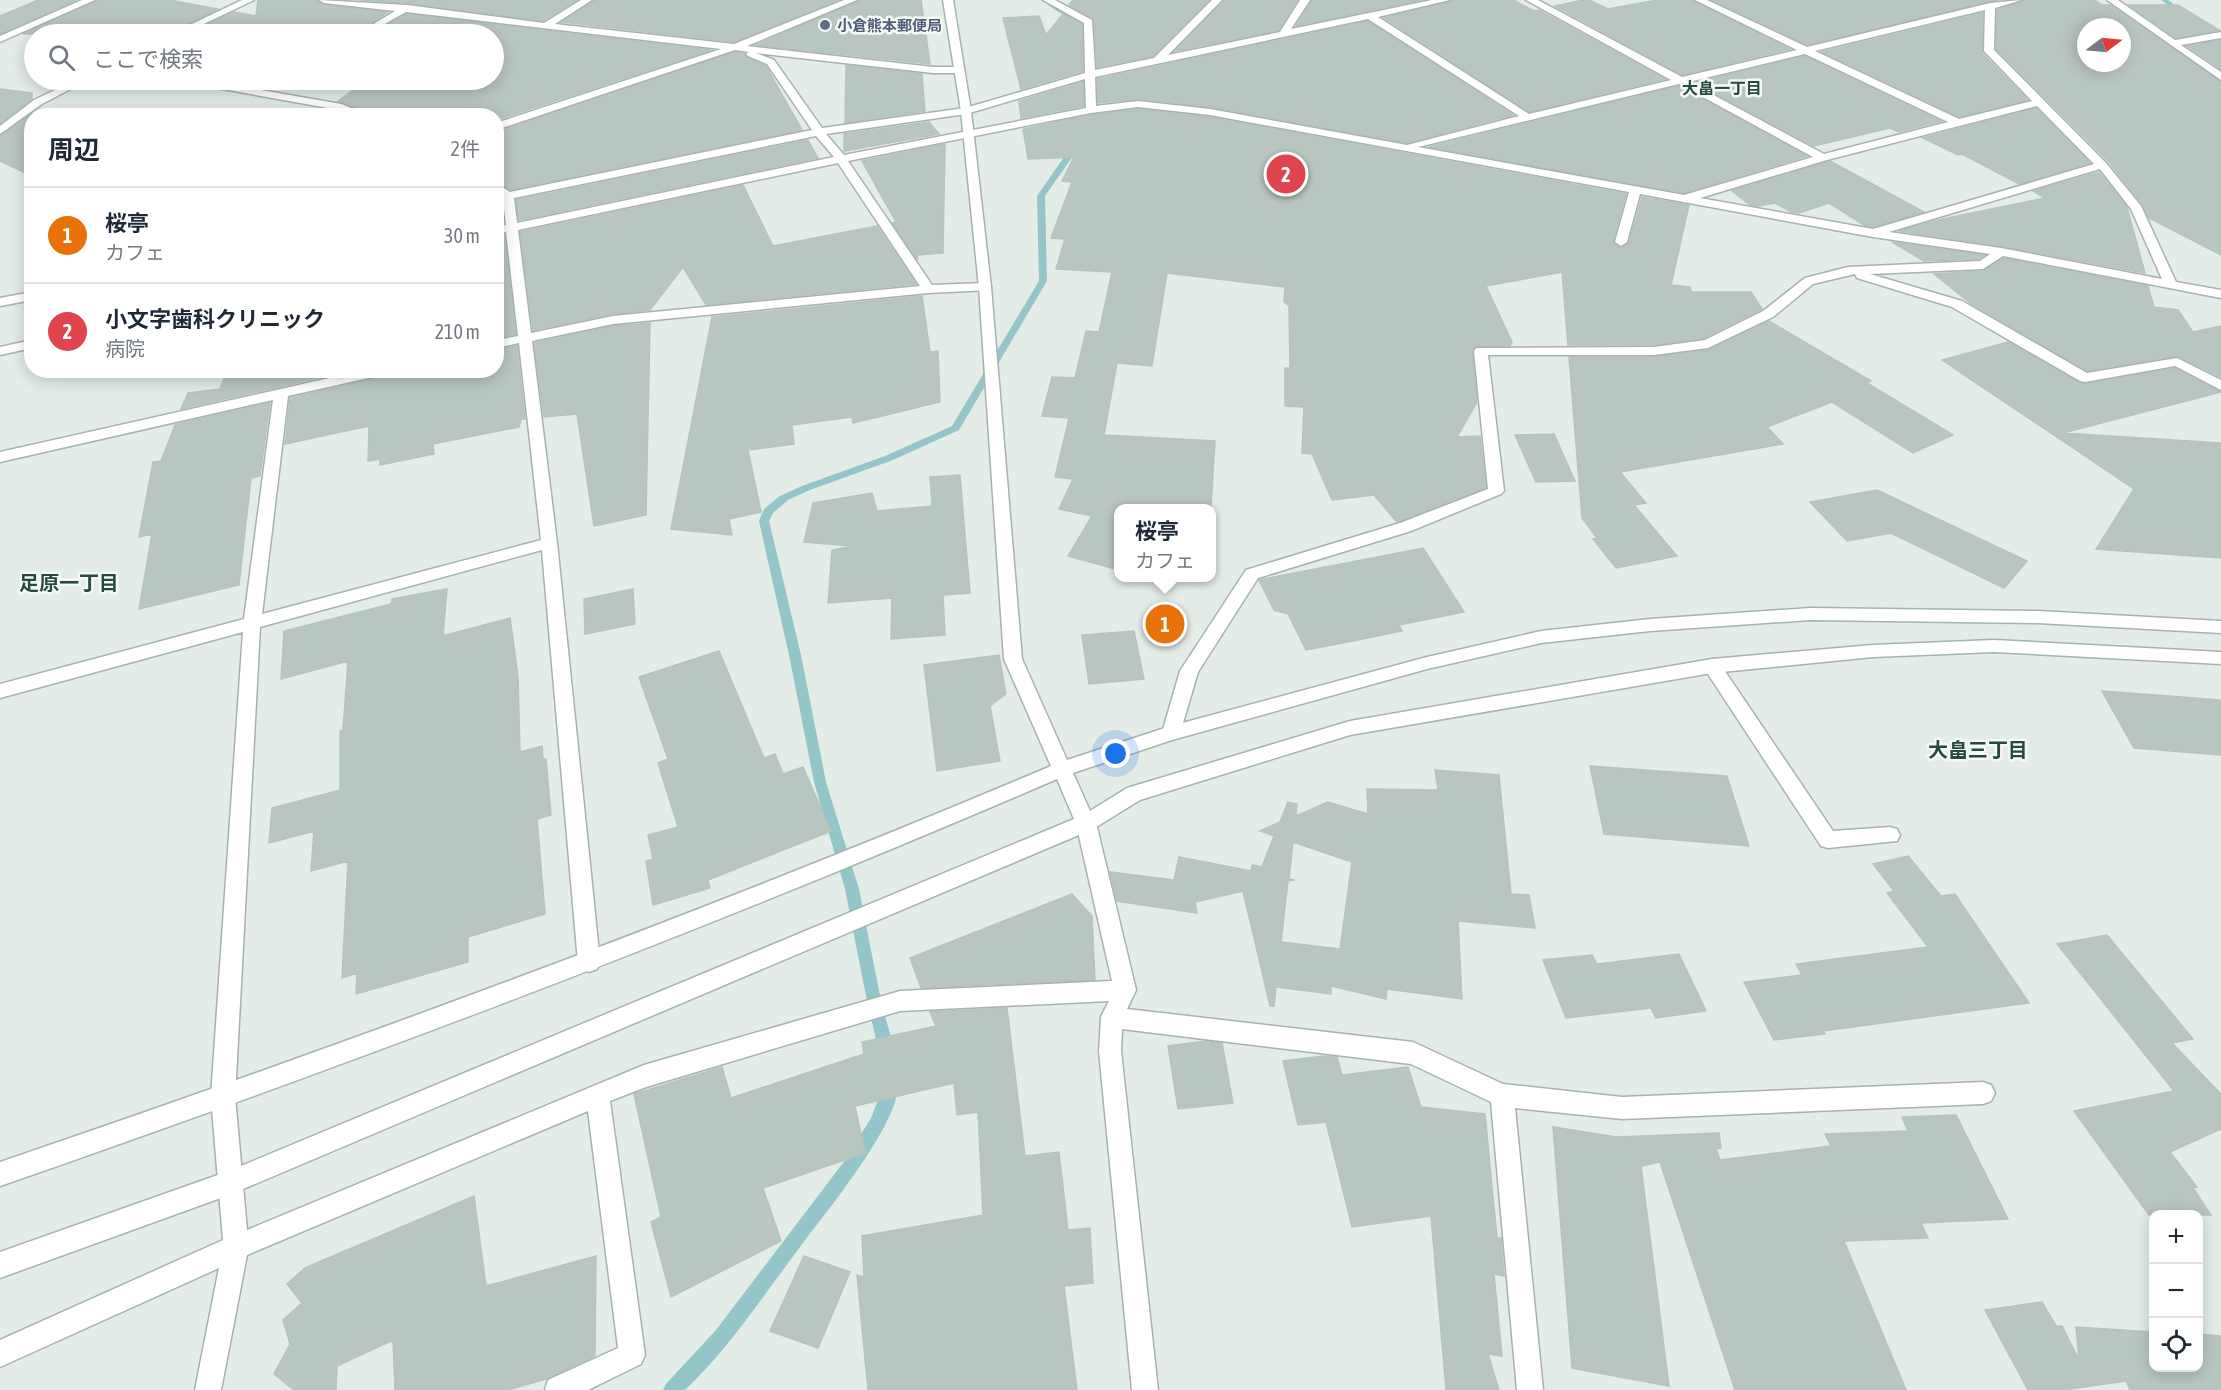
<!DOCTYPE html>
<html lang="ja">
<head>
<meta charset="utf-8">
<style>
	:root { --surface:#fff; --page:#f6f6f7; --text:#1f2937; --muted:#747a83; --line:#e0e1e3; --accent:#0b8043 }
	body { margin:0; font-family:"Asap Condensed","Noto Sans JP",sans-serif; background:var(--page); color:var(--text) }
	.controls { position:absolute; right:18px; bottom:18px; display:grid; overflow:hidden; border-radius:12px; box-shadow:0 3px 15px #0003 }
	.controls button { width:54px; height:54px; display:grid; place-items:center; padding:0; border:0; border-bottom:2px solid var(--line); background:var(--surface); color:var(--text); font:30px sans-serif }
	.compass { position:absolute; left:2077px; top:18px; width:54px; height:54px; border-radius:50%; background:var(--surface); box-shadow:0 3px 15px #0003; rotate:74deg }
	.you { position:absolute; left:1116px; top:754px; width:21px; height:21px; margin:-15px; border:4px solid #fff; border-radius:50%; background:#1a73e8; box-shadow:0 0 0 9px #1a73e833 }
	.badge { display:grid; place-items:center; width:39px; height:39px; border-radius:50%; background:var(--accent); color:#fff; font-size:20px; font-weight:700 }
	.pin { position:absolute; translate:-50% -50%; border:3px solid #fff; box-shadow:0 2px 6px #0006 }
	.popup { position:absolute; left:1114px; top:504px; width:102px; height:78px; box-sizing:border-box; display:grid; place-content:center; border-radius:12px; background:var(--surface); filter:drop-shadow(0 2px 4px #0005); font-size:20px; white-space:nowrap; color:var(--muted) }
	.popup b { font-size:22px; color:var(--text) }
	.popup::after { content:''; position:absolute; left:50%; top:100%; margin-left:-12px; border:12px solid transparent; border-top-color:var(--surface) }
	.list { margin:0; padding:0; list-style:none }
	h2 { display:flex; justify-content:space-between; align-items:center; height:78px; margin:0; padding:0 24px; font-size:26px }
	h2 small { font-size:20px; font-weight:400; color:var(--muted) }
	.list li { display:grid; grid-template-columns:39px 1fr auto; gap:18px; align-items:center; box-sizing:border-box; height:96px; padding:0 24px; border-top:2px solid var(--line) }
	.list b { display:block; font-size:22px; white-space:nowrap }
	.list p { margin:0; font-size:20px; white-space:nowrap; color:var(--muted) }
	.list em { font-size:20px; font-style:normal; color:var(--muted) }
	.icon { flex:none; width:33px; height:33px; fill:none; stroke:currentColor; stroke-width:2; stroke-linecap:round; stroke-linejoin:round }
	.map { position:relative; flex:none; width:2221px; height:1390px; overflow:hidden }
	.search { position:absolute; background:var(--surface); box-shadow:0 3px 15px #0003; left:24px; top:24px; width:480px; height:66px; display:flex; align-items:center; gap:15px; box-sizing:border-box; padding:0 21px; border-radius:33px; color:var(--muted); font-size:22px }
	.panel { position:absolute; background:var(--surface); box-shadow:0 3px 15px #0003; left:24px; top:108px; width:480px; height:270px; border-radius:24px }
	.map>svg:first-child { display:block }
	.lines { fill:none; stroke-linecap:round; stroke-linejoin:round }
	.stream { fill:#93c5c9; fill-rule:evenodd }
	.building { fill:#b9c6c0; stroke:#b7c4be; stroke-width:1.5; fill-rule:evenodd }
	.minor-casing { stroke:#a7b3ad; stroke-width:3 }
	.tertiary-casing { stroke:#a7b3ad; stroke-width:3 }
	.minor { fill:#fff; fill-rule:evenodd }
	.tertiary { fill:#fff; fill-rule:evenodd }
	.service-dot { fill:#5c6f8a; stroke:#f4f8f6; stroke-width:2 }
	.labels { text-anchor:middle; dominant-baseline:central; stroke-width:5; stroke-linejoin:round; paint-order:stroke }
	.far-service-label { font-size:15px; font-weight:bold; fill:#4e5e75; stroke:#f4f8f6; text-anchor:start }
	.far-neighbourhood-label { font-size:16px; font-weight:bold; fill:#244b3e; stroke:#f4f8f6 }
	.neighbourhood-label { font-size:20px; font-weight:bold; fill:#244b3e; stroke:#f4f8f6 }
</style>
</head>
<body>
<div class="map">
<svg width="2221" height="1390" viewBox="0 0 2221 1390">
	<rect width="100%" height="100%" fill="#e4ece7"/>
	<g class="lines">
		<path class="stream" d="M1043,0C1051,0 1074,13 1082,18C1071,22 1051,8 1043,0Z
			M2161,0H2168L2186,13L2181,14Z
			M2196,21H2200L2219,35V37L2208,44L2221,47V51L2200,45V43L2213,36L2196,23Z
			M1073,144L1080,146L1045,196L1047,281L959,430L893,460L810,490L788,500L773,513L769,521L801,655L826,782L859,889L881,1001L895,1052L892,1057L887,1059L882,1057L879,1052L867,1001L845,889L814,782L789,655L759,521L764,509L780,496L802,486L885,456L952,426L1039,281L1037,196Z
			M891,1077L896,1079C910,1111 823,1216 803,1243C765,1293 731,1346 685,1390H663L666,1384L716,1330L846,1159L871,1118L886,1079Z"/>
	</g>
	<path class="building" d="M38,0H76L0,34V16Z
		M97,0H169L218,9L169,34H23Z
		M258,0H317L324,5L388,12L355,34H187L234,12L256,16Z
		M359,0H577L543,21L407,3Z
		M594,0H838L734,42L562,22Z
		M859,0H921L930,64L756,45Z
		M1073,0H1209L1153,56L1097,67L1094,20L1069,5Z
		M1224,0H1297L1279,30L1175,51Z
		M1312,0H1421L1296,26Z
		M1452,0H1513L1534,11L1539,10L1665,79L1529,112L1384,18Z
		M1583,0H1589L1608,9L1657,0H1693L1790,49L1682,75L1555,6Z
		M1712,0H1998L1807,45Z
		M2024,0H2095L2102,5H2110L2221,82V255L2149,218L2143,205L2108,161L1996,49L1997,10ZM2086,27H2122V63H2086Z
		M2129,5H2178L2219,30L2176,38Z
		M1983,13L1982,53L2028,100L1959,117L1822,52Z
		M406,14L711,50L496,120V116H374L338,101L367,80H494V34H371Z
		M1063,14L1082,24L1083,71L1021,89L1003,18L1039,16L1046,35Z
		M1368,21L1513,115L1407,143L1210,107L1138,99L1098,103L1097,79Z
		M2221,40V69L2187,46Z
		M735,52L744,54L747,58L766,66L802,130L510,190L496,185V132Z
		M1805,56L1941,121L1899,132L1890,128L1814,146L1695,83Z
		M846,65L922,74L925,111L845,123Z
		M1083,82L1084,106L1021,118L1019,101Z
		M1679,86L1807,156L1684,193L1429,147Z
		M0,89L32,93V99L0,123Z
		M2036,108L2090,163L2019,184L1962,154L1958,155L1923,138Z
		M1138,109L1210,117L1626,194L1613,241L1620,248L1629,243L1642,197L1689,205L1671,285L1690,287L1691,292H1751L1762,309L1704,338L1654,345H1568L1562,272L1486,286L1512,342L1510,346H1476L1472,350L1477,402L1457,437L1480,436L1486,488L1397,522L1374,495L1332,500L1312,454L1302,453L1304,407L1285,406V368H1290L1289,306L1284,302L1285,287L1167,273L1152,366L1117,363L1104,435L1215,441L1211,508H1119V570L1068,556L1092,516L1059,509L1073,479L1055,477L1069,418L1042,416L1052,377L1075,378L1086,331L1099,332L1112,272L1056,269L1065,239L1051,238L1072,182L1062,181L1074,157L1028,159L1023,129L1091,115Z
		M32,114V176L0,161V136Z
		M929,122L939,134L844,151V134Z
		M808,140L818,158L519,220L516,200Z
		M945,144L943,253L917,255L918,260L892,223L896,222L862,161Z
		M1830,161L1924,212L1873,227L1864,225L1829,203L1799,213L1791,212L1775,203L1759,206L1750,205L1732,191Z
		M2099,172L2127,207L2145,273L2001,246L1899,231L1938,220L2045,198L2033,191Z
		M743,185L773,246L877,226L916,284L706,305L683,267L650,310L613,314L533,330L520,232Z
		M504,235L516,334L496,338V236Z
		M1892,242L1984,255L1979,259L1924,261Z
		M2003,258L2148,286L2154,307L2178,310L2193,332L2221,326V377L2177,356L2087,371L1970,303L1934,274L1983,271Z
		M922,296L930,352L938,351L940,402L853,423L852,417L792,425L794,444L748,450L761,512L729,519L732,535L671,529L712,317Z
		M1769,321L1871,381L1867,383L1953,435L1913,453L1832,402L1767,427L1783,444L1620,472L1646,503L1634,505L1677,556L1616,568L1593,539L1597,538L1582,518L1569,357H1654L1708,350Z
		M650,323L646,515L594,526L577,414L544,417L534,343L613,326Z
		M2008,342L2080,383L2085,384L2175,368L2221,392L2063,433L2221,443V558L2096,549L2134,489L1942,360Z
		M517,346L525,419H521L519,427L433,444L434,454L380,465V459L368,461L369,426L285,444L290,398L386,376L395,370H496V350Z
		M227,370H353L181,409L188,393L220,389Z
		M270,403L260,476L251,478L239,585L139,609L152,534L139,537L153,462L161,461L175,425Z
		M1554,434L1575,481L1536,482L1515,435Z
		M960,475L970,593L943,595L945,635L891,639L892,598L828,603L832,550L852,546L804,542L813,503L872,493L877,511L932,506L930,477Z
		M1877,490L2027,561L2004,588L1891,533L1847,541L1810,502Z
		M1423,548L1464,612L1399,625L1402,631L1348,642L1306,650L1288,614L1274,610L1259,580Z
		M447,589L443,636L510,618L518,676L520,752L542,746L543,760L546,759L551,815L537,819L545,914L468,937V962L356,994L357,973L342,978L348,861L311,871L314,831L269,843L272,808L340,790V731L343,730L348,661L281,679L284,631L391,604L392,599Z
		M633,589L635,624L585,634L584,599Z
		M1134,631L1144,679L1089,684L1082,635Z
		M719,651L764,758L775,754L783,774L803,767L831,831L708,880L710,888L653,905L646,861L653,859L648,835L678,827L658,763L668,759L639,677Z
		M999,655L1006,694L990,706L1000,761L937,771L924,665Z
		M2102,691L2221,700V755L2134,748Z
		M1590,766L1727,776L1749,846L1604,834Z
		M1435,770L1499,775L1511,894L1529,895L1535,928L1458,921L1462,999L1387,989L1386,999L1331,986V994L1276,987L1274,1006H1270L1243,891L1195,902L1197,913L1117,901L1110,872L1174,880L1179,857L1251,871L1252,865L1262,867L1274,836L1260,831L1280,822L1288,802L1297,804L1296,816L1328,802L1368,814L1367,789L1438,790ZM1293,842L1352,862L1340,949L1281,942L1288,881L1295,880L1289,879Z
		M1908,856L1941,896L1955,894L2029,1003L1823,1031L1825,1034L1774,1040L1744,982L1802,975L1796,964L1928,947L1887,893L1894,891L1873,864Z
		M1072,894L1092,916L1095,980L921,988L910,958Z
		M2107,935L2193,1039L2172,1043L2221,1094V1129L2170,1152L2197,1187L2193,1188L2211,1215H2149L2074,1111L2174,1091L2057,944Z
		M1679,954L1706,1011L1656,1018L1651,1008L1566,1018L1543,960L1592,955L1597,964Z
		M1007,1008L1025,1156L1059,1152L1068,1230L1090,1228L1093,1283L1064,1286L1077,1390H868L857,1275L864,1277L862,1236L983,1215L978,1112L957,1115L954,1083L855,1106L865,1153L763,1188L781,1241L671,1297L651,1222L661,1217L634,1094L722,1067L731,1098L864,1054L862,1042L936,1026L930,1012Z
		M1206,1041L1222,1043L1233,1103L1178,1109L1168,1046Z
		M1324,1056L1337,1057L1342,1075L1408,1067L1421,1107L1485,1114L1497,1238H1501L1504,1276L1494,1274L1502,1356L1488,1354L1499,1390H1446L1431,1216L1352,1227L1326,1122L1298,1125L1283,1061Z
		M1956,1115L2008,1219L1921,1223L1928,1238L1844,1241L1906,1390H1735L1660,1162L1641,1166L1669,1386L1572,1368L1553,1127L1616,1137L1719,1133L1721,1148L1716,1149L1720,1160L1831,1146L1825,1134L1908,1131L1902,1117Z
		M474,1196L486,1286L596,1256L595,1356L546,1379L508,1390H395L393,1340L337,1366L336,1390H294L274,1374L290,1344L283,1320L302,1303L287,1284L305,1268Z
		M804,1256L850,1272L818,1348L770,1331Z
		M2042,1302L2056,1326H2062L2079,1360L2076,1327L2154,1332V1368H2199V1334L2221,1336V1390H2130L2126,1381L2063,1390H2028L1985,1310Z"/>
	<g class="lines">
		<g class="minor-casing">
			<path id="minor" d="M82,0H95L0,42V36Z
				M319,0L407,5L544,23L581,0H592L555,24L734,44L844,0H857L747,46L933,67H958L963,70L958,73H933L756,53L774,60L822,128L965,108L1085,73L1084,23L1043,0H1055L1092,20L1095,70L1154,58L1212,0H1222L1168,55L1280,32L1300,0H1310L1291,29L1432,0H1450L1378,17L1529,114L1671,80L1526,0H1538L1682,77L1797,50L1695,0H1707L1807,47L1990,3L2022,0L1995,8L1994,50L2106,163L2141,206L2176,282L2221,290V298L2003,256L1983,269L1870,274L1962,301L2087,373L2177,358L2221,380V390L2175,366L2085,382L2080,381L1952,307L1857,278L1855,274L1813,284L1773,317L1708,348L1654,355H1488L1504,491L1501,494L1411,531L1258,578L1198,672L1180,733L1178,738L1171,740L1164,738L1162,733L1180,671L1246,570L1400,523L1488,489L1474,351L1476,348L1654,347L1705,340L1763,311L1805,278L1848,267L1980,261L1990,254L1873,237L1640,194L1627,242L1621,246L1615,242L1629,192L1210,115L1138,107L1091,113L848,161L932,285L985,283L991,287L989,290L928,293L613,324L532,341L557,543L600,962L597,969L589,972L581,969L578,962L542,550L260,627L235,1097L247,1230L644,1065L900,991L1112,981L1076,823L1079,817L1086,815L1093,817L1096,823L1136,990L1127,1009L1413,1042L1503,1084L1622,1097L1983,1082L1991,1085L1995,1093L1991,1101L1983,1104L1622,1119L1515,1108L1543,1390H1517L1491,1102L1411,1064L1122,1029L1121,1051L1158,1390H1132L1099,1051L1101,1017L1109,1001L900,1011L646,1087L610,1101L645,1355L641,1364L588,1390H545L548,1380L618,1348L588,1111L247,1255L221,1390H195L219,1268L0,1367V1340L223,1240L211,1097L243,632L0,698V684L244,619L273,400L0,462V452L365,370H393L386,374L288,396L262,614L541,540L519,343L496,348V340L518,336L506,232L496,234V227L506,225L503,200L496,201V187L504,188L510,192L812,130L767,64L748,56L746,54L749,52L735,50L496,130V123L721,49L406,12L367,34H357L395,11L324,3ZM1985,10L1984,51L2032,101L1959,119L1815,51ZM1368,19L1519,116L1407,145L1210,109L1138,101L1096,106L1095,77ZM1805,54L1948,122L1824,154L1689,82ZM1085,79L1086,108L844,155L826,134L966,114ZM1679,84L1813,157L1684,195L1418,147ZM2037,106L2094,164L1873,229L1700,198L1827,160ZM816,136L834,157L517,223L514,198ZM838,163L920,286L613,316L531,333L518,230ZM2100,169L2131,209L2162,279L2001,248L1889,232Z
				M2107,0H2118L2175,40L2221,32V38L2181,45L2221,72V80Z
				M184,80H203L341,104L372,116H355L339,110L189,83Z
				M32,292V300L0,306V298Z
				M32,340V348L0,355V347Z
				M1712,659L1718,661L1833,831L1890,827L1897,829L1900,835L1897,841L1828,848L1821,846L1706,671L1703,666L1706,661Z"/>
		</g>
		<g class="tertiary-casing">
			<path id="tertiary" d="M242,0H254L183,34H171Z
				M943,0H953L971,111L991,287L1022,659L1067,760L1171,726L1427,657L1541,631L1650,619L1811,608L2038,611L2221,621V633L2038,623L1811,620L1650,631L1541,643L1427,669L1172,740L1073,773L1090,811L1127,788L1350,721L1712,659L1873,645L1994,640L2221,652V664L1994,652L1873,657L1712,673L1350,735L1140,800L1093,829L229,1195L0,1278V1252L229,1171L1074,819L1057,779C710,929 357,1062 0,1186V1162C355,1041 706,912 1051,766L1004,659L979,287L961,111Z
				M76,80H88L42,104L0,134V126L34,100Z"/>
		</g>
		<use href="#minor" class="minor"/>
		<use href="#tertiary" class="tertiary"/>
	</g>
	<circle class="service-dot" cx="825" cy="25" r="6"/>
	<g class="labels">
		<g class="far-service-label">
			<text x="837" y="25">小倉熊本郵便局</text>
		</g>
		<g class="far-neighbourhood-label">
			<text x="1722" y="88">大畠一丁目</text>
		</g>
		<g class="neighbourhood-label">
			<text x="69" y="582">足原一丁目</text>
			<text x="1978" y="749">大畠三丁目</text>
		</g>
	</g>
</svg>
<div class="controls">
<button>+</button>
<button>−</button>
<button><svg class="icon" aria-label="locate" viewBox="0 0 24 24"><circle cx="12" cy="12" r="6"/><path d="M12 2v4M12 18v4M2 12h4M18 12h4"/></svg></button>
</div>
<svg class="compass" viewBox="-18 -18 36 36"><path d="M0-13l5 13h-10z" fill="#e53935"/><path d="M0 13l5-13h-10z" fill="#747a83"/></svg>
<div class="you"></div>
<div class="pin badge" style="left:1165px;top:624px;background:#e8710a">1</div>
<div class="popup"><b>桜亭</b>カフェ</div>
<div class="pin badge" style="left:1286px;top:174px;background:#e0444e">2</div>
<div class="search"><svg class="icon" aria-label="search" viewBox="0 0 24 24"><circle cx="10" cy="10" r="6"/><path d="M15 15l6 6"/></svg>ここで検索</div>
<section class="panel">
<h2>周辺<small>2件</small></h2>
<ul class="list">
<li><span class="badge" style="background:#e8710a">1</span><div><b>桜亭</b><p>カフェ</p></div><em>30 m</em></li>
<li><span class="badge" style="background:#e0444e">2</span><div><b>小文字歯科クリニック</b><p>病院</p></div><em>210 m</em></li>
</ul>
</section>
</div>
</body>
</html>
